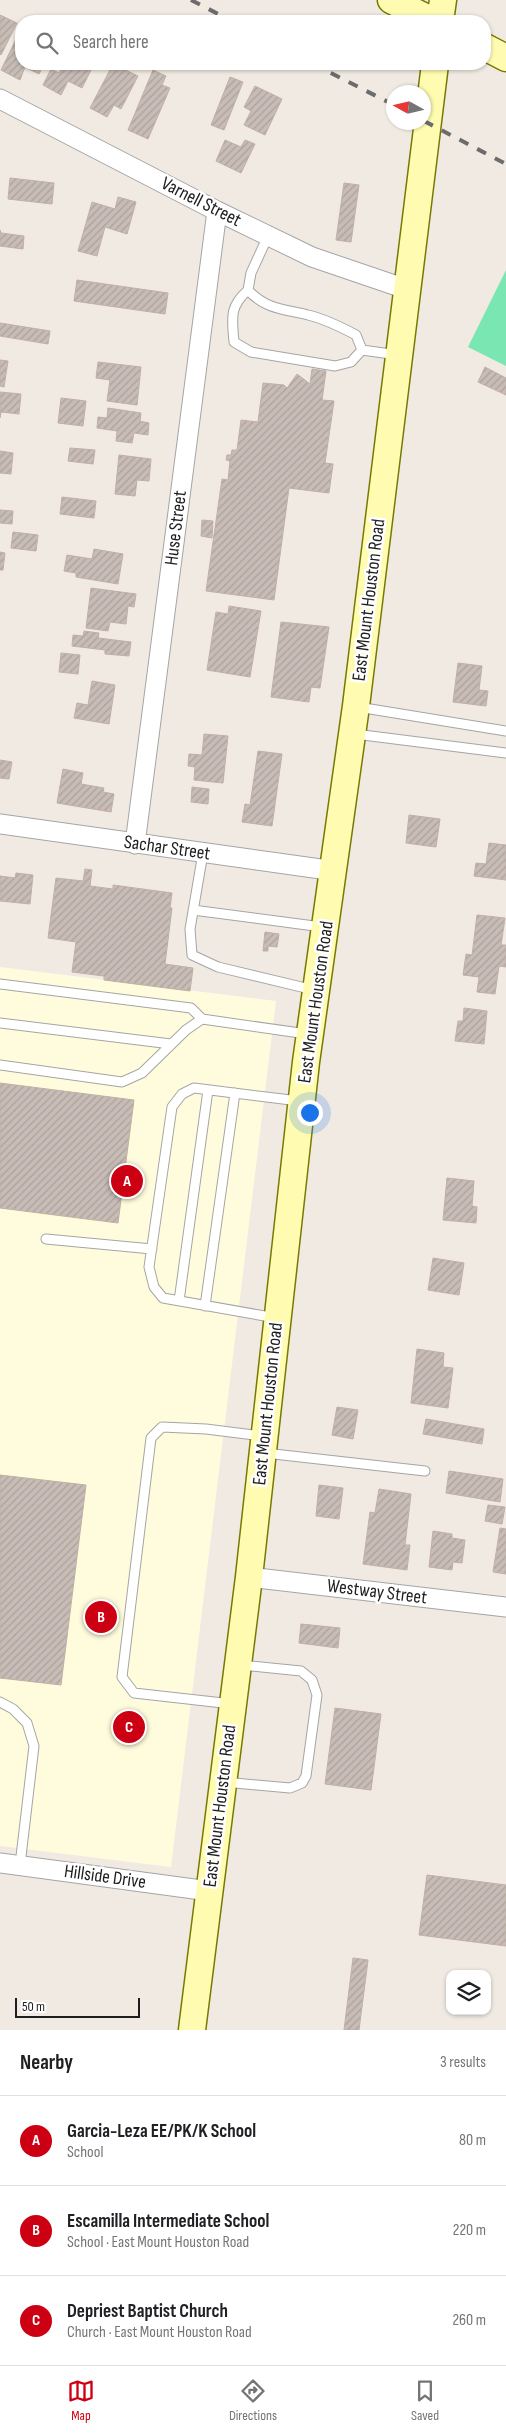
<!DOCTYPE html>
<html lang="en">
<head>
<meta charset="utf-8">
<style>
	:root { --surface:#fff; --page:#f2f2f2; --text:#202124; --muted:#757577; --line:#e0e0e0; --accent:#cc0012 }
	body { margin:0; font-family:"Sofia Sans Condensed",sans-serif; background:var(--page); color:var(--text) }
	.controls { position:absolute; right:15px; bottom:15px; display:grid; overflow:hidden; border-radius:10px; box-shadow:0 1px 4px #0004 }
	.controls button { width:45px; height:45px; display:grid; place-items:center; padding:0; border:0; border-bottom:1px solid var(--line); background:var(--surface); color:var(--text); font:25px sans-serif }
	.compass { position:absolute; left:386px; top:85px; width:45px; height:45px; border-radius:50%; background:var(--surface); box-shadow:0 1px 4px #0004; rotate:278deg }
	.scale { position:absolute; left:15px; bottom:12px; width:125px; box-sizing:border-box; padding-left:5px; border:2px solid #1e1e1e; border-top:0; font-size:14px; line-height:18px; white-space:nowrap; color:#1e1e1e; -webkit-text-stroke:4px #fff; paint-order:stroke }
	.you { position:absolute; left:309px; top:1112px; width:18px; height:18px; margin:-12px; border:4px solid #fff; border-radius:50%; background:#1a73e8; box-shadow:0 0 0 8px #1a73e833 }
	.badge { display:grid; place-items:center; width:32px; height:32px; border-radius:50%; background:var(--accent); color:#fff; font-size:16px; font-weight:700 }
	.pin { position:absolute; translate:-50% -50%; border:2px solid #fff; box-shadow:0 1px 5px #0006 }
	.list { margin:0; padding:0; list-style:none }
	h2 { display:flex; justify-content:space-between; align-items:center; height:65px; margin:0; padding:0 20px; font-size:21px }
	h2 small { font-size:16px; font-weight:400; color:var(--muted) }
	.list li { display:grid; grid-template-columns:32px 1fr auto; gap:15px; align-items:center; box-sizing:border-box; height:90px; padding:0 20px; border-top:1px solid var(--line) }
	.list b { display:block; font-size:19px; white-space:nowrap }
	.list p { margin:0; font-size:16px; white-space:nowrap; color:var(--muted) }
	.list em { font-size:16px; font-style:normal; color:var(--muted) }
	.icon { flex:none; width:28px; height:28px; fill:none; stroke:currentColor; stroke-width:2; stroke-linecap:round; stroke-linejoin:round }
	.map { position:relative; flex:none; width:506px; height:2030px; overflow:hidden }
	.search { position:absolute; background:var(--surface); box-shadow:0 1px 4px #0004; left:15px; right:15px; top:15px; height:55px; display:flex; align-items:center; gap:12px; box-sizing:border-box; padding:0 18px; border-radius:20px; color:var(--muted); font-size:19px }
	.sheet { height:335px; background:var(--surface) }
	nav { display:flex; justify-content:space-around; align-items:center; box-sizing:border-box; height:70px; border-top:1px solid var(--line); background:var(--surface); font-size:14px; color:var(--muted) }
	nav a { display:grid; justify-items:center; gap:2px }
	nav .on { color:var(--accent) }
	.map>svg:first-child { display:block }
	.education { fill:#fffcdd }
	.pitch { fill:#7ae6b2 }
	.building { fill:url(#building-hatch); stroke:#c3afa4 }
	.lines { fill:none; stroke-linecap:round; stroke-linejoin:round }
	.service-casing { stroke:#a5a5a5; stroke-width:11 }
	.minor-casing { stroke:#a5a5a5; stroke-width:21 }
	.secondary-casing { stroke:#777a00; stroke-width:29 }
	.service { stroke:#fff; stroke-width:9 }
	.minor { stroke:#fff; stroke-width:19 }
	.secondary { stroke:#fffcb2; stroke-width:26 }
	.rail { stroke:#6c6c6c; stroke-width:4; stroke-dasharray:10 10; stroke-linecap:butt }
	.labels { text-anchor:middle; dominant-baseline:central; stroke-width:5; stroke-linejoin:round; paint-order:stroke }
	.street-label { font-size:19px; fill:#1e1e1e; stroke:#fff }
</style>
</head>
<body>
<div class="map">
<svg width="506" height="2030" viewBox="0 0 506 2030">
	<defs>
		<pattern id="building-hatch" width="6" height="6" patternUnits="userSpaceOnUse" patternTransform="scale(1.25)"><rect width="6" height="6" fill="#c8bcb6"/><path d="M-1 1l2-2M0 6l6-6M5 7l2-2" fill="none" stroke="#aba19c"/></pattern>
	</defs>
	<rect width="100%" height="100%" fill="#f0eae3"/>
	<path class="education" d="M0,967L276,1001L171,1867L0,1846Z"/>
	<path class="pitch" d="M506,270V366L468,347Z"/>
	<path class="building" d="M0,15L17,23L1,55L0,54Z
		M21,29V64H44L39,74L25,67L20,80L1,70Z
		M64,64H94L82,88L68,81L61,95L43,85L51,69L59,73Z
		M113,64L138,76L121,109L114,105L107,117L90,108Z
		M153,70L166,76L162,85L170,88L148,139L128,130Z
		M230,77L243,82L224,130L211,125Z
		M255,86L282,99L265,135L244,125L251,111L244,107Z
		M225,140L241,147L245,140L255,144L241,173L216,161Z
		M10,178L54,183L52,204L8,199Z
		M344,183L359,185L351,242L336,240Z
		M118,197L136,202L127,234L105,227L97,256L78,251L92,202L115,209Z
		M0,230L1,233L24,236L23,249L0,246Z
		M77,280L168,293L165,314L74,301Z
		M0,323L50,331L48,344L0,336Z
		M0,360L8,361L4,387L0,386Z
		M98,362L141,367L137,405L107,401L110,380L96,378Z
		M485,367L506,378V395L478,382Z
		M312,369L326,371L322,400L334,401L325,463L333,464L329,493L289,488L274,600L206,591L222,479L228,480L230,461L226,460L227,455H231L232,450H237L241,420L258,422L263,383L284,385L287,388L297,374L310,384Z
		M0,392L21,394L19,414L1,412L0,418Z
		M61,398L86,401L83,426L58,423Z
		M108,408L141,413L140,421L149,423L148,435L134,433L132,443L116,441L117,431L97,428L98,417L107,418Z
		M70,448L95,450L93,464L68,461Z
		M0,451L13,453L11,474L0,473Z
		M119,455L151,459L149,481L137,480L135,496L115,494Z
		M62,497L96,501L94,518L60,514Z
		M0,510L13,511L12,524L0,523Z
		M202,520L213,521L212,538L201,536Z
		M13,532L38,535L36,551L11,548Z
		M94,549L123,554L118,584L76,577V573L64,571L67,555L92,559Z
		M0,552L5,553L3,570H0Z
		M91,588L136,594L134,607L128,606L126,624L110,622L108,631L86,628Z
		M229,606L261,611L250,677L207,670L216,612L228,614Z
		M281,622L329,627L320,688L311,687L309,702L271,697Z
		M84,631L99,633L98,638L131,642L129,656L105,654V650L72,646L73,635L83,636Z
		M61,653L80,655L78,674L59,672Z
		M458,663L482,666L479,690L488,691L486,706L453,702Z
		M92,681L115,685L109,724L74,718L77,703L88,705Z
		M204,734L228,736L223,783L194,780L195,767L188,766L189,754L202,755Z
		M258,751L282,754L272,826L242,822L245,804L250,805Z
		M0,760L12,762L9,779L0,778Z
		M63,769L83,773L81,784L104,788L103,792L114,794L111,812L57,803Z
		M192,787L209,789L208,804L191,802Z
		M409,815L440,819L436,847L406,843Z
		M489,843L506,845V880L474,876L476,863L486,864Z
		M85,869L92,870L90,886L113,889V885L172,893L170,908H172L165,964L193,968L190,991L104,980V976L72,972L76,942L48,938L56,878L83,881Z
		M16,873L33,875L30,904L0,901V876L15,878Z
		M477,915L505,918L501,945H506V967L499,966L495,994L477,992L479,977L463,975L466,954L472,955Z
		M265,932L279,934L277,947L268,946V951H263Z
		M464,1008L487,1011L484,1044L455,1041L458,1021H463Z
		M0,1083L134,1100L118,1223L0,1208Z
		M447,1178L474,1181L472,1206L477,1207L476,1223L443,1220Z
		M433,1258L464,1263L459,1295L428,1290Z
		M417,1349L444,1353L443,1367L453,1368L448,1408L411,1403Z
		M337,1407L358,1410L353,1439L332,1435Z
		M426,1419L484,1429L482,1444L423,1434Z
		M449,1471L503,1479L500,1502L446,1493Z
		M0,1475L86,1485L61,1685L0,1678Z
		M319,1485L343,1488L339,1519L316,1516Z
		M379,1489L411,1494L405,1545H410L407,1570L363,1564L370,1512L375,1513Z
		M488,1505L505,1507L502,1524L485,1521Z
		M500,1528L506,1529V1574L493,1572Z
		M433,1531L452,1534V1538L465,1540L462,1563L453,1562L452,1570L429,1567Z
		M301,1624L340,1628L338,1648L299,1643Z
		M335,1708L381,1714L371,1790L325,1784Z
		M427,1875L506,1885V1946L419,1935Z
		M353,1958L368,1960L359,2030H344Z"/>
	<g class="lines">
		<g class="service-casing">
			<path id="service" d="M268,236L251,273L248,290C266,310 285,309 308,315C325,319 341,327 356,335L362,350L398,355
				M248,290C229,307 232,318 234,342L251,352L335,366L351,362L362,350
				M358,707L506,731
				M355,734L506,753
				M203,853L190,929L192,955L218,967L314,990
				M193,910L322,927
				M0,984L191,1008L202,1019L307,1034
				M0,1023L171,1044
				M0,1065L122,1082L142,1073L186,1030L202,1019
				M46,1239L152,1249
				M179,1301L208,1090
				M205,1306L235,1093
				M276,1318L163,1298L154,1287L149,1267L172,1107L182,1094L194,1088L299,1101
				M265,1453L425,1471
				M0,1702L13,1709L27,1723L34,1746L20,1865
				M232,1704L134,1693L122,1677L151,1438L162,1427L206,1429L262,1436
				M224,1782L290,1788L302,1783L306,1776L317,1695L312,1680L301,1671L241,1665"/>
		</g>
		<g class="minor-casing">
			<path id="minor" d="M0,99L217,211L312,257L409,290
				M0,824L335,871
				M135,844L217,211
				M249,1577L506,1607
				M0,1863L209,1891"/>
		</g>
		<g class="secondary-casing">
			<path id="secondary" d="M391,0L433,21
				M440,21L443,0
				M485,47L506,58
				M192,2030L249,1577L306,1062L356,706L435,64"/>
		</g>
		<use href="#service" class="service"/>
		<use href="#minor" class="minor"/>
		<use href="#secondary" class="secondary"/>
		<path class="rail" d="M191,0L232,21
			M313,64L394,105
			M424,121L506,164"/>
	</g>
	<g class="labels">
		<g class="street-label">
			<text transform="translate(201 202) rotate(27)">Varnell Street</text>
			<text transform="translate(176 528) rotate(-83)">Huse Street</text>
			<text transform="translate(369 600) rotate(-83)">East Mount Houston Road</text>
			<text transform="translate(167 848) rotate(8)">Sachar Street</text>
			<text transform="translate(316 1002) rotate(-82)">East Mount Houston Road</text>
			<text transform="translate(268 1404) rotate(-84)">East Mount Houston Road</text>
			<text transform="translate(377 1592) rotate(7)">Westway Street</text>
			<text transform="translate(220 1806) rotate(-83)">East Mount Houston Road</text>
			<text transform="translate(105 1877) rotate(8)">Hillside Drive</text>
		</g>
	</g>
</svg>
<div class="controls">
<button><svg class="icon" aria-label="layers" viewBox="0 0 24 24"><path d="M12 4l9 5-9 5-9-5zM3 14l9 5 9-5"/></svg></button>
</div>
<svg class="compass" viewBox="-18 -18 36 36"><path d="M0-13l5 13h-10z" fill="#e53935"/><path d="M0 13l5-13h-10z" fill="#757577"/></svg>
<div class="scale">50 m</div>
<div class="you"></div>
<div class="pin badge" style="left:127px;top:1181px">A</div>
<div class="pin badge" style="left:101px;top:1617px">B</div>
<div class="pin badge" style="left:129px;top:1727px">C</div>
<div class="search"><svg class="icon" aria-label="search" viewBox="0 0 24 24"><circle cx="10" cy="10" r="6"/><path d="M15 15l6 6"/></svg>Search here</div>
</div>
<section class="sheet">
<h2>Nearby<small>3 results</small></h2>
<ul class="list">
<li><span class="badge">A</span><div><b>Garcia-Leza EE/PK/K School</b><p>School</p></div><em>80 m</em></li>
<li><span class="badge">B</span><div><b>Escamilla Intermediate School</b><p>School · East Mount Houston Road</p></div><em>220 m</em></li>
<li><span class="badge">C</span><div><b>Depriest Baptist Church</b><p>Church · East Mount Houston Road</p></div><em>260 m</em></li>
</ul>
</section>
<nav>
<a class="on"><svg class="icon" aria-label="map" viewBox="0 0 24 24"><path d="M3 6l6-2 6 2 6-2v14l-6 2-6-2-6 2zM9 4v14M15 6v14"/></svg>Map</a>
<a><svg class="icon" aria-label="directions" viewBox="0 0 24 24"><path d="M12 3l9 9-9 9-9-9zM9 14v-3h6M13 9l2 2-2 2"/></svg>Directions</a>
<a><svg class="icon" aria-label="saved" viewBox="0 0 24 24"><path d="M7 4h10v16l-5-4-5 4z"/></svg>Saved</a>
</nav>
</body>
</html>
